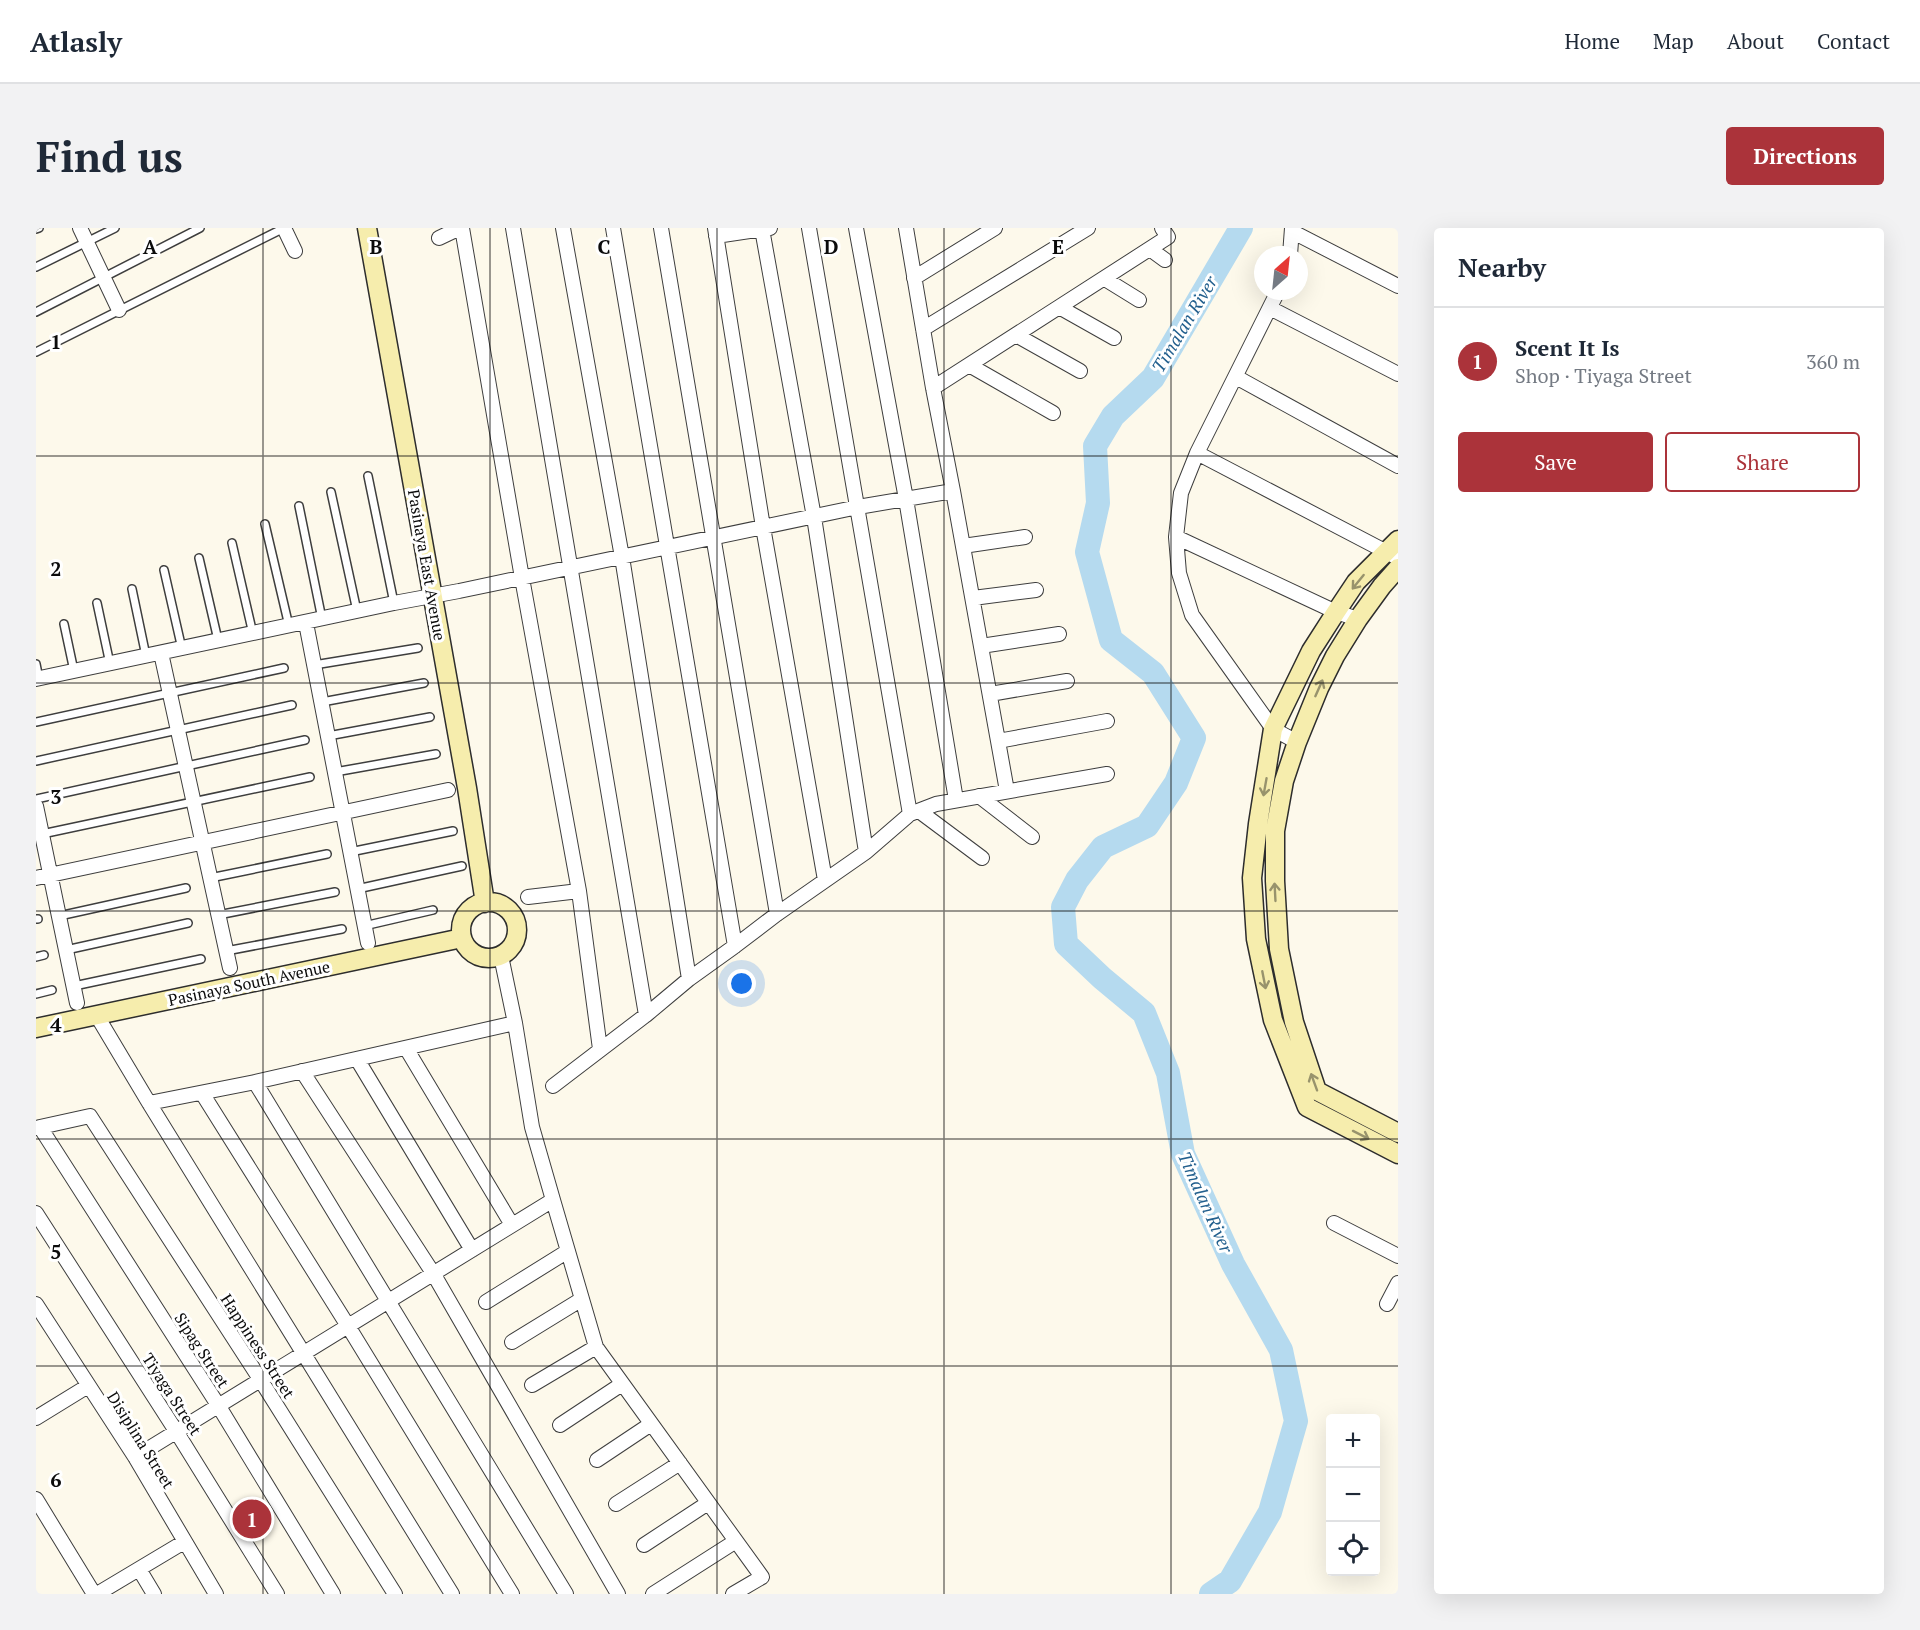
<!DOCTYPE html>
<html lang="en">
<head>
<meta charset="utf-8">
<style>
	:root { --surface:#fff; --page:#f2f2f3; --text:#1f2937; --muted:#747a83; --line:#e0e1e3; --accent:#ab333a }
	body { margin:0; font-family:"PT Serif",serif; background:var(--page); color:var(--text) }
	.controls { position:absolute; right:18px; bottom:18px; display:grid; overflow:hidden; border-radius:6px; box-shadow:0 6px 24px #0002 }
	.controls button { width:54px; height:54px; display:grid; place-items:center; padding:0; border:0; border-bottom:2px solid var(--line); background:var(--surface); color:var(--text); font:30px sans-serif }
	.compass { position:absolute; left:1218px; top:18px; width:54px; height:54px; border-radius:50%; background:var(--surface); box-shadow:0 6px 24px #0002; rotate:27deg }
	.you { position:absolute; left:706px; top:756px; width:21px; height:21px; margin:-15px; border:4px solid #fff; border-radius:50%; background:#1a73e8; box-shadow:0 0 0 9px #1a73e833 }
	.badge { display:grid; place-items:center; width:39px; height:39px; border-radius:50%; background:var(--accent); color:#fff; font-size:20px; font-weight:700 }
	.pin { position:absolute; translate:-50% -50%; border:3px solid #fff; box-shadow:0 2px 6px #0006 }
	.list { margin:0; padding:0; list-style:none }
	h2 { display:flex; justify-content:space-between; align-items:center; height:78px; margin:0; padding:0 24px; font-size:26px }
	h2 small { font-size:20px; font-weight:400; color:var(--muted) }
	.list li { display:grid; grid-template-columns:39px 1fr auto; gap:18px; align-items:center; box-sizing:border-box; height:108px; padding:0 24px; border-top:2px solid var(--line) }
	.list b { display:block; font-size:22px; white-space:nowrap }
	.list p { margin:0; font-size:20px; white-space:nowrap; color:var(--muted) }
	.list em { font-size:20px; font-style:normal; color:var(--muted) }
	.actions { display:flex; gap:12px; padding:18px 24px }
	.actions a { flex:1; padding:14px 0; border:2px solid var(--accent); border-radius:6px; text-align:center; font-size:21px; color:var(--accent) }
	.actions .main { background:var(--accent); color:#fff }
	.icon { flex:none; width:33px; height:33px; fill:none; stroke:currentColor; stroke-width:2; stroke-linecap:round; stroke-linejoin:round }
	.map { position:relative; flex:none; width:1362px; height:1366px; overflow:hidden; border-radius:6px }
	header { display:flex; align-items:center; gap:36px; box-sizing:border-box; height:84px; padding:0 30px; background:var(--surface); border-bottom:2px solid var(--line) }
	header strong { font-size:28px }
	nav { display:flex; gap:33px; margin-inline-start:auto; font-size:21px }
	.intro { display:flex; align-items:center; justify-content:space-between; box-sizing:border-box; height:144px; padding:0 36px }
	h1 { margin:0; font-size:42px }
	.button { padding:15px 27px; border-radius:6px; background:var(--accent); color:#fff; font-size:21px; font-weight:700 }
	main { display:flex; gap:36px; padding:0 36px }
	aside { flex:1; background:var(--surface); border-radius:6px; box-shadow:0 6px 24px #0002 }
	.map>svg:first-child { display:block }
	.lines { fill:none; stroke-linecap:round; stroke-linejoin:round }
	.river { stroke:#b5daef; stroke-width:24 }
	.lane-casing { stroke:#3e3e3e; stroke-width:10 }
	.street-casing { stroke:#3e3e3e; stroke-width:16 }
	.secondary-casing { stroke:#2d2d2d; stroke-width:21 }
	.lane { stroke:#fff; stroke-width:7 }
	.street { stroke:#fff; stroke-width:14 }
	.secondary { stroke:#f6edad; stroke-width:18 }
	.oneway { stroke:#98936c }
	.grid { fill:none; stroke:#0b0b0b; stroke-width:1.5; stroke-opacity:0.55 }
	.labels { text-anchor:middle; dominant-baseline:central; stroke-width:6; stroke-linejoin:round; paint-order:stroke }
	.street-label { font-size:16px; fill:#0b0b0b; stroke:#fff }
	.water-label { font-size:18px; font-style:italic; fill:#23608e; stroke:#fff }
	.grid-label { font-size:20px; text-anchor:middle; font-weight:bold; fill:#0b0b0b; stroke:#fff; stroke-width:6; stroke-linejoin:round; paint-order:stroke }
</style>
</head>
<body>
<header>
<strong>Atlasly</strong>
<nav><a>Home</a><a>Map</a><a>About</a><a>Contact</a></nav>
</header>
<div class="intro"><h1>Find us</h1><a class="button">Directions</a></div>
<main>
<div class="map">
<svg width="1362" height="1366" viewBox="0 0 1362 1366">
	<rect width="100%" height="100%" fill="#fdf9eb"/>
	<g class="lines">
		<path class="river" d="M1175,1366L1194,1353L1234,1284L1260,1193L1245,1122L1197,1036L1147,926L1132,845L1108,785L1066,750L1030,716L1027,679L1041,652L1067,619L1111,598L1140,555L1158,510L1117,445L1075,412L1051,324L1062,275L1059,218L1077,188L1117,150L1205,0"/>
		<g class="lane-casing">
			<path id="lane" d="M0,1L3,0
				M0,39L79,0
				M0,84L164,0
				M0,124L248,0
				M332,248L358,375
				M295,264L321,383
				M263,278L286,391
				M229,296L253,398
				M196,315L217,406
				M163,330L182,412
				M128,342L146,421
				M96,361L110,428
				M61,375L74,436
				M28,396L38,443
				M0,436L3,451
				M278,437L382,420
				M286,474L388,455
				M0,494L248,440
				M292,508L394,489
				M0,533L256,477
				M299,544L400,526
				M0,571L269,512
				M6,606L274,549
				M314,624L417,603
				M174,650L291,626
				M321,661L426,638
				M182,687L299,664
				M23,688L150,660
				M0,691H2
				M328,698L397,682
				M30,722L152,695
				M190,723L306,701
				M0,729L8,727
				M38,758L165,731
				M0,766L16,762"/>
		</g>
		<g class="street-casing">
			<path id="street" d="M44,0L83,82
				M248,0L259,23
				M426,0L486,350L543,663L564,821
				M477,0L610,787
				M527,0L586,329L653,751
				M577,0L699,718
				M625,0L741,686
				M679,0L727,299L789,652
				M773,0L874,586
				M820,0L870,271L920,572
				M726,1L778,289L830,624
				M1257,4L1362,58
				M680,8L734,0
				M403,10L424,0
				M1114,21L1129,32
				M1254,27L1256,0
				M878,50L959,0
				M1069,51L1103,72
				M1242,63L1161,225L1145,265L1140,309L1143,345L1156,387L1237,501L1261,514
				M1023,79L1078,110
				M1234,80L1362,146
				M887,101L1052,0
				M980,107L1044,143
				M933,137L1017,185
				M1200,149L1362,238
				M897,160L1132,9L1126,0
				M1161,225L1362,330
				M917,263L971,563
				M1140,309L1300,384L1322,391
				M927,318L989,309
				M937,370L1000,362
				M270,395L332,715
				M945,418L1023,406
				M125,425L194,740
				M0,451L358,375L423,363L822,279L917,263L897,160L870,0
				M954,466L1031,453
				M962,513L1071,493
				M943,568L996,609
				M0,578L41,775
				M883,583L946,630
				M0,650L412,562
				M492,669L543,663
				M61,788L113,875L416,1366
				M370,820L476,997
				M321,831L436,1022
				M266,843L397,1045L582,1366
				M219,854L530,1366
				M517,858L610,787L653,751L699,718L741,686L830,624L874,586L900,576L1071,546
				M166,865L312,1098L476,1366
				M113,875L219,854L479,795
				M4,899L182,1177L297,1366
				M0,900L54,888L224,1151L359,1366
				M517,972L560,1119L726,1349L697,1366
				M0,985L140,1203L241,1366
				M1298,995L1362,1028
				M450,1074L532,1023
				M0,1076L99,1229L180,1366
				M1351,1076L1362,1055
				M476,1114L546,1071
				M496,1157L560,1119
				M0,1190L52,1158
				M524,1197L586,1156
				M99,1229L517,972L496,899L479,795L465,728
				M561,1232L615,1196
				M0,1271L58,1366
				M580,1276L644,1235
				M608,1317L672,1275
				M103,1341L118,1366
				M61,1366L148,1314
				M617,1366L700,1313"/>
		</g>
		<g class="secondary-casing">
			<path id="secondary" d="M331,0L431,560L449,675
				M1362,312L1320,354L1300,384L1275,423L1237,501L1222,596L1216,650L1220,711L1237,792L1271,879L1362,926
				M1362,340L1346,358L1322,391L1299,428L1283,460L1261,514L1248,553L1239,603V653L1243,721L1258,794L1281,863L1362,905
				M425 702a28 28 0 1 1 56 0a28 28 0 1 1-56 0Z
				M0,800L426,710"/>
		</g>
		<use href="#lane" class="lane"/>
		<use href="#street" class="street"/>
		<use href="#secondary" class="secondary"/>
	</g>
	<defs><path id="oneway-shaft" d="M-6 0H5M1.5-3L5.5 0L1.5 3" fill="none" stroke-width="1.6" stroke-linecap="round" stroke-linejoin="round" transform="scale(1.5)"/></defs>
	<g class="oneway">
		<use href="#oneway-shaft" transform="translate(1322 354) rotate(129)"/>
		<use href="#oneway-shaft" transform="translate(1283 460) rotate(-66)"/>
		<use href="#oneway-shaft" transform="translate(1229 559) rotate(100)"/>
		<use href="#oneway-shaft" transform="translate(1239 664) rotate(-93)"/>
		<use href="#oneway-shaft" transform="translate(1228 752) rotate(79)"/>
		<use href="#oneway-shaft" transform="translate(1278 854) rotate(-110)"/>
		<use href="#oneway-shaft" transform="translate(1325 907) rotate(27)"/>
	</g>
	<path class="grid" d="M227,0V1366M454,0V1366M681,0V1366M908,0V1366M1135,0V1366M0,228H1362M0,455H1362M0,683H1362M0,911H1362M0,1138H1362"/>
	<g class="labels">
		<g class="street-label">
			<text transform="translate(391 337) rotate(80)">Pasinaya East Avenue</text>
			<text transform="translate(213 755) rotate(-12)">Pasinaya South Avenue</text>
			<text transform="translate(222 1118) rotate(57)">Happiness Street</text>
			<text transform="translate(166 1122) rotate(57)">Sipag Street</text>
			<text transform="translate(136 1166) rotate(57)">Tiyaga Street</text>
			<text transform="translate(105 1212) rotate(58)">Disiplina Street</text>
		</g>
		<g class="water-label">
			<text transform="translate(1148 96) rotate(-59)">Timalan River</text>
			<text transform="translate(1170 974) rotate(66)">Timalan River</text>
		</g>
	</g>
	<g class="grid-label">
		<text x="114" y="26">A</text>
		<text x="340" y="26">B</text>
		<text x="568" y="26">C</text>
		<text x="795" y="26">D</text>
		<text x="1022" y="26">E</text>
		<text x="20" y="121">1</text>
		<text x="20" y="348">2</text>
		<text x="20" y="576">3</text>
		<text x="20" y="804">4</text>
		<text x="20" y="1031">5</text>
		<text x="20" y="1259">6</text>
	</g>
</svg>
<div class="controls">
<button>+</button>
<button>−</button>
<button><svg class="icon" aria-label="locate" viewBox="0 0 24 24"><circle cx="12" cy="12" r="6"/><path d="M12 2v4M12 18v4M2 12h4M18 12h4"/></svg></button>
</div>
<svg class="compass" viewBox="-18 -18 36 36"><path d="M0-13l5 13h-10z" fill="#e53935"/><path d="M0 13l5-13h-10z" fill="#747a83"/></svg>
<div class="you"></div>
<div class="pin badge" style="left:216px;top:1291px">1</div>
</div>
<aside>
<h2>Nearby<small></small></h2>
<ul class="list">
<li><span class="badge">1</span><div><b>Scent It Is</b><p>Shop · Tiyaga Street</p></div><em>360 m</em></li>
</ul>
<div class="actions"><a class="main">Save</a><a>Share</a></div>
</aside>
</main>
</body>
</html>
